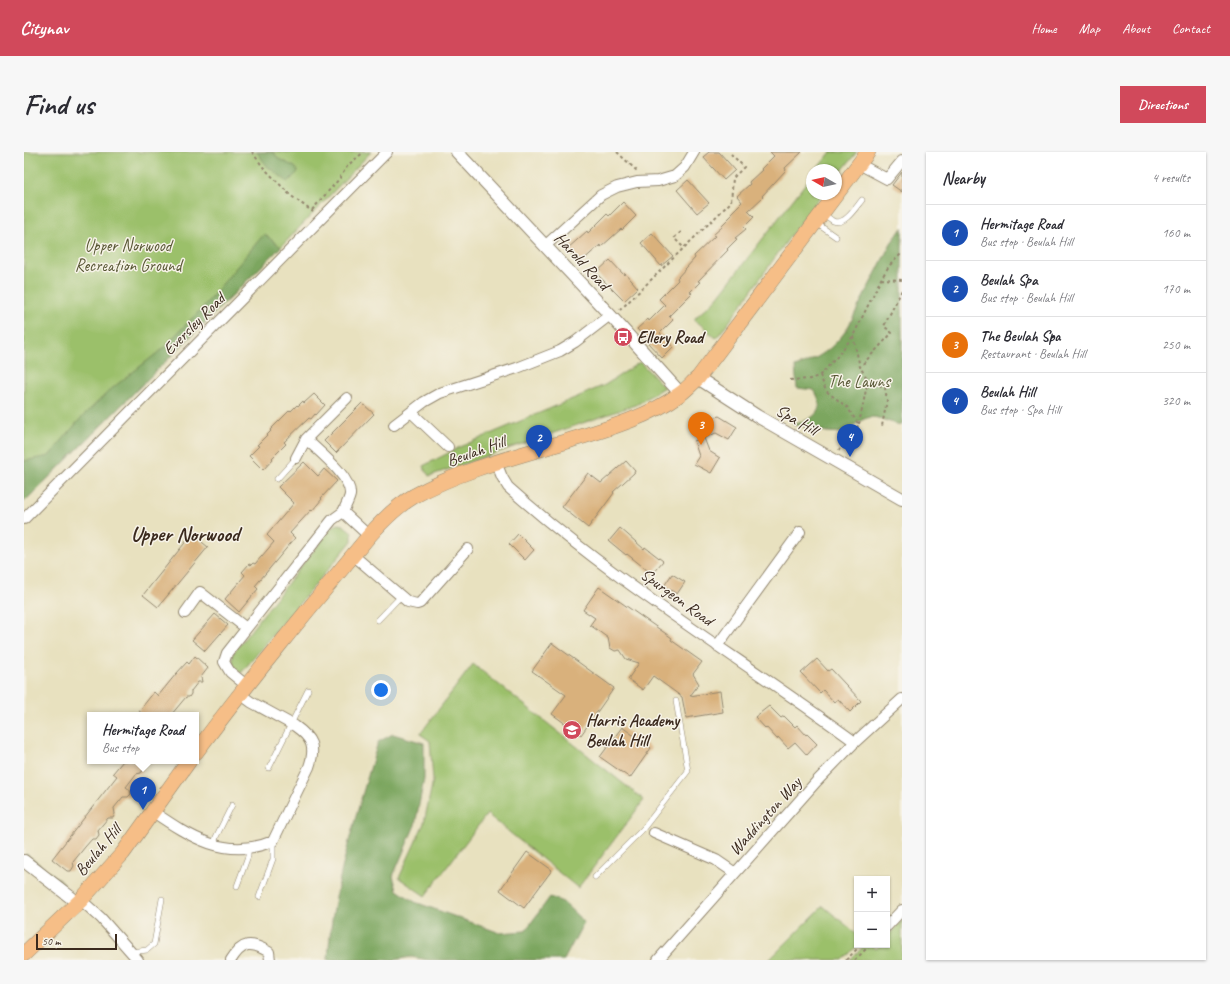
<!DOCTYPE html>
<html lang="en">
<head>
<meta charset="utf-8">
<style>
	:root { --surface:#fff; --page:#f7f7f7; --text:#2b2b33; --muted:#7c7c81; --line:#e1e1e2; --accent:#d1495b }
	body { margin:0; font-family:Caveat,sans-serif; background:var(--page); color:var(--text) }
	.controls { position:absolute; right:12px; bottom:12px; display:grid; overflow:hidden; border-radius:0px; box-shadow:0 1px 3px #0004 }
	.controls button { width:36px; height:36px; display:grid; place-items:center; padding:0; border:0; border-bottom:1px solid var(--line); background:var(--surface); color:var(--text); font:20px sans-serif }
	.compass { position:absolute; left:782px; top:12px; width:36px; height:36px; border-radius:50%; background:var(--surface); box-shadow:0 1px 3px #0004; rotate:279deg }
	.scale { position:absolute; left:12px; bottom:10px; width:81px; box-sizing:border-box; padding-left:4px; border:2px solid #3b2a1e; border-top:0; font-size:11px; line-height:14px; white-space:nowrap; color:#3b2a1e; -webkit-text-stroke:3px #f7f3e8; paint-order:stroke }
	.you { position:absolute; left:357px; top:538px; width:14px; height:14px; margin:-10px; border:3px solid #fff; border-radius:50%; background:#1a73e8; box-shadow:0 0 0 6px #1a73e833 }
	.badge { display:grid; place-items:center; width:26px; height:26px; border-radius:50%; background:var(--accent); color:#fff; font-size:13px; font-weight:700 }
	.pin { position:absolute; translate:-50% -33px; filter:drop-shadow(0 1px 2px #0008) }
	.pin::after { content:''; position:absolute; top:21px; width:14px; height:12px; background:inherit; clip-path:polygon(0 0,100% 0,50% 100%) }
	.popup { position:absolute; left:63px; top:560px; width:112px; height:52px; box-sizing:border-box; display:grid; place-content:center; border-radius:0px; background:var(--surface); filter:drop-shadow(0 1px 3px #0005); font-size:13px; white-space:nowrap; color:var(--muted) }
	.popup b { font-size:15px; color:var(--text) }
	.popup::after { content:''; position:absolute; left:50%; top:100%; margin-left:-8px; border:8px solid transparent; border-top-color:var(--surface) }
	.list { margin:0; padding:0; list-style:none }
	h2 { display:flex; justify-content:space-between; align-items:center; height:52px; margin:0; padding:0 16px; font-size:17px }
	h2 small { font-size:13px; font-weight:400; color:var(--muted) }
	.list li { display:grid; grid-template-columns:26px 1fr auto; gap:12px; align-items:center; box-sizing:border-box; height:56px; padding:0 16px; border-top:1px solid var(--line) }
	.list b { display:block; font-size:15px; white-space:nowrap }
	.list p { margin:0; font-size:13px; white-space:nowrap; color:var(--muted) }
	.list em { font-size:13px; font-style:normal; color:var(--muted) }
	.map { position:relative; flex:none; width:878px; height:808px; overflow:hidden; border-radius:0px }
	header { display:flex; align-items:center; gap:24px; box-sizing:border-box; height:56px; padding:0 20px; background:var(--accent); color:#fff }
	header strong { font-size:19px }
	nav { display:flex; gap:22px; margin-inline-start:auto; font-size:14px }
	.intro { display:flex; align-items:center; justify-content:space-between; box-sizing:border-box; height:96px; padding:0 24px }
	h1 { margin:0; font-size:28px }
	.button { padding:10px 18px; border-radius:0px; background:var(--accent); color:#fff; font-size:14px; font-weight:700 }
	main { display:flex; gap:24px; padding:0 24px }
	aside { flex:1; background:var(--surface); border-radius:0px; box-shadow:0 1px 3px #0004 }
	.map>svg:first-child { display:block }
	.green { fill:#9bc06a; stroke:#6b7544 }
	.forest { fill:#7ca65e; stroke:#5c683e }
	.building { fill:#d9b17c }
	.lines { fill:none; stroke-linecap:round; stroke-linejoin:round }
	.service-casing { stroke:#92866e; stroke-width:6 }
	.minor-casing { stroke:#92866e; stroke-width:12 }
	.tertiary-casing { stroke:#92866e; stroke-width:14 }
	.primary-casing { stroke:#92866e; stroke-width:16 }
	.path { stroke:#92866e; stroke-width:2; stroke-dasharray:3 3; stroke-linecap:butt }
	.service { stroke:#fff; stroke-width:5 }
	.minor { stroke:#fff; stroke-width:10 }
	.tertiary { stroke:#fff; stroke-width:12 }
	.primary { stroke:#f6be87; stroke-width:15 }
	.labels { text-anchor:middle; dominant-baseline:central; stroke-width:3; stroke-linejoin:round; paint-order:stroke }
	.park-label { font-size:17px; fill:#585735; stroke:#f7f3e8 }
	.street-label { font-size:17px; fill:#3b2a1e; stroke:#f7f3e8 }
	.poi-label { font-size:17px; font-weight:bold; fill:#3b2a1e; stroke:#f7f3e8; text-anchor:start }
	.district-label { font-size:21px; font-weight:bold; fill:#3b2a1e; stroke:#f7f3e8 }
</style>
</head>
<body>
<header>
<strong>Citynav</strong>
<nav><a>Home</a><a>Map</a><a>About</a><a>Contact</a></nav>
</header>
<div class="intro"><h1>Find us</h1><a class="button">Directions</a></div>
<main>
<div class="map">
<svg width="878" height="808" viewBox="0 0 878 808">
	<rect width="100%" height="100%" fill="#f7f3e8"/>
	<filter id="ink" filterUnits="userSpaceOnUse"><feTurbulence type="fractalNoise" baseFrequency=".025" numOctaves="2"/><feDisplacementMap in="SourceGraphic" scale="8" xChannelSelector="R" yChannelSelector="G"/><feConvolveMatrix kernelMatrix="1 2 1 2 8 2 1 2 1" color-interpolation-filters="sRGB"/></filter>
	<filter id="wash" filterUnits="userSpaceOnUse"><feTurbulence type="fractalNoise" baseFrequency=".012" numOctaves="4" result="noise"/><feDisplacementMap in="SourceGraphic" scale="16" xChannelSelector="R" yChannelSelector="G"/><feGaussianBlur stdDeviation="0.9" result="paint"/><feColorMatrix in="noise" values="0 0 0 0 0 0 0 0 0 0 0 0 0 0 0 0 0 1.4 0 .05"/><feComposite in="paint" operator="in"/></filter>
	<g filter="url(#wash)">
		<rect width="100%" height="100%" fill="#e8e1bf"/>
		<path class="green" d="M0,0H347L257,95L0,350Z
			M807,0H833L812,26V18H792Z
			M788,23V42H799L767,83L703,173L692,186L670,167L692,147Z
			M616,210L640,235L614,252L405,324L399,314L438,294L581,233Z
			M314,372L319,373L328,380V389L217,521L209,514V501L308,375Z
			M449,512L620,648L554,736L463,662L401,744L375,726L400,671L409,628L406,589L396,582Z
			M2,702L40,731V732L2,703Z
			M799,754L833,782V793H834L819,808H745Z
			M878,768V808H826L841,793H847L852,797L856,793H863V785Z"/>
		<path class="forest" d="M233,0H249L255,7L271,15L274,20L264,30L243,14Z
			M878,76V273C869,272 862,268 854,266C842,262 830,273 821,281L803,280L768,272C788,269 804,259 790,238L773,236L771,215C794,207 809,197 823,177L867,91Z
			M240,82L257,95L0,350V309L25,304L56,267L86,238L137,198L180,154Z
			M369,582L400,591V627L391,673L369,724L373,738L391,750L476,781L501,779L526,745L539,750L560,770L540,808H405L387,805L369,808H304C308,734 333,662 354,590Z"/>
		<g id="blocks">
			<path class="building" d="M685,0H695L711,18L700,28L679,5Z
				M746,0H778L761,16L762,18L738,44L739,45L724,59L730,65L720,75L722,77L711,86L713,87L703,97L704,98L674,129L676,130L666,140L668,141L645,164L649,168L636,181L649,195L638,206L624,191L625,190L613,177L624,167L625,169L641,153L635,147L654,128L653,126L671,106L670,104L691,84L689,83L699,74L698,73L708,63L707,61L718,50L713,44L726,32L725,30L738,18L737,17L750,4Z
				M878,20V40L868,33Z
				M664,28L685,51L673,61L653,38Z
				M599,50L612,64L598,78L597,77L577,95L576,93L556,111L543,97L563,79L564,81L583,62L585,64Z
				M628,81L649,104L637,114L617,91Z
				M586,108L600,123L601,121L614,136L600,149L572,121Z
				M290,242L301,253L292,263L291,262L287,267L285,266L260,290L262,292L248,306L249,307L239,318L225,304L235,294L233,293L247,279L246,278L266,258L267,259L273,253L274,254L279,249L280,251Z
				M338,251L350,262L312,301L300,289Z
				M695,264L713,275L705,288L692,281L680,286L685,299L696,306L687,321L670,312L675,304L670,289L676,287L673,279L678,277L676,271Z
				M602,309L611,319L610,321L589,340L590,341L564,376L538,355L564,321L577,331Z
				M280,310L294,324L300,317L313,329L297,346L298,347L288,359L287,358L266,381L271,386L231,434L234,437L215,460L201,447L221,423L218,420L225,412L227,413L229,411L231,412L250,390L243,383L270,351L254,335Z
				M596,376L620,397L621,395L639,409L628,422L603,402L602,403L585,389Z
				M168,382L184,395L134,455L119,443Z
				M494,382L510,398L501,408L485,392Z
				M648,422L661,430L653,442L640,434Z
				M575,435L648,486L647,488L678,510L669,522L675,532L666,544L696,539L699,560L662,566L658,545L629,524L619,538L604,527L615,511L602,507L596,498L591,499L586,496L584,486L566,473L571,466L559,458Z
				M191,462L204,473L181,499L168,488Z
				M528,491L590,536L557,583L528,562L542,543L508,519Z
				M171,504L184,516L177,525L178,530H174L167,539V542L165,545H162L147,563H120L115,559L130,540L134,544L152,522L163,510L165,512Z
				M793,507L804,519L807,517L837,549L826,560L814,547L810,550L799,538L796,541L777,521Z
				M745,554L757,566L760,564L771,575L773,573L782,583L783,582L793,592L783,603L771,590L764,596L754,585L753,587L742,575L741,576L731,565Z
				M598,575L627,596L606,626L576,605Z
				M99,609H112L119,614V618L117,621L112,622L102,635L106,638L107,642L104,645H99L90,656L91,662L89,666H84L74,678L75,683L72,687H68L61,695L49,710L50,714L47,719H43L28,707L93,624L89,621Z
				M503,700L528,718L500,756L476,738Z"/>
		</g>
	</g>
	<g filter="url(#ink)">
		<use href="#blocks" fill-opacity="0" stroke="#92866e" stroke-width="1"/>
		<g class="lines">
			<g class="service-casing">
				<path id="service" d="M799,61C802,64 806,67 809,69C821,74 832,55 838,48
					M792,71L812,85
					M253,327L272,306
					M354,468L377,444
					M245,616L284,538
					M190,693L192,685L208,653
					M571,725L619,677L664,619L652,549
					M213,734L224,704V695
					M235,745L249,707V689
					M107,800L123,798L130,792L138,747"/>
			</g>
			<g class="minor-casing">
				<path id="minor" d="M835,12L863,27L878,9
					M521,94L577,43L593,35L613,30L634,29L651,24L661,15L670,0
					M387,260L424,295
					M370,273L400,250L416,241L493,216L536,199L551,190L586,163
					M282,287C294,299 328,325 326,343C325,348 321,355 319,360L345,384
					M272,306L282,287L323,246
					M472,310L478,325L484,335C591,431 715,505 831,590
					M0,367L363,0
					M329,403L384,450L393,452L396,451L444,397
					M161,461L176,440L222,476
					M693,494L776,380
					M222,533L206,520L200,510L203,501L308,368L319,360
					M128,659C166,685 203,709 249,689L285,615C292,595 288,586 271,574L227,550L216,542
					M630,681L692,708L711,721
					M57,748L77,766L114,808
					M863,774L878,758
					M207,808C218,790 227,789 245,800L246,808
					M634,808L792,630L831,590L878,547"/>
			</g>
			<g class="tertiary-casing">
				<path id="tertiary" d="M433,0L586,163L657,242
					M674,226L733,264L878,347
					M0,709L54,751"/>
			</g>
			<g class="primary-casing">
				<path id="primary" d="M172,600C227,526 286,455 345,384C358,369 373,354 390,344C439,317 494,304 547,288C583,277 625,265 656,242C662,238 668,231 674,226L844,0
					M0,802L57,748L99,701L165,609"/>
			</g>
			<path class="path" d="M228,0L239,15L266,43L289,60
				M593,0L613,19
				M288,58L316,26L324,13L340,0
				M657,80L650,86L660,96
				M857,127L878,128
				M596,158L707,50L709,26L720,15L705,0
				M829,184L836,215L868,181L860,174L878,138
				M796,223L802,239L823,255L835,273L823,285L815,298
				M766,228L787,227L796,223L812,206L829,184L857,127L865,114L878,101
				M844,228L861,236L863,248L858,274
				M835,272L844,228L836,215
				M822,808L837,793
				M831,808L846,793"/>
			<use href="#service" class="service"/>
			<use href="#minor" class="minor"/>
			<use href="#tertiary" class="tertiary"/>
			<use href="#primary" class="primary"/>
		</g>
	</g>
	<defs>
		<g id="bus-disc" transform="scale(1)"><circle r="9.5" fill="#d1495b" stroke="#f7f3e8"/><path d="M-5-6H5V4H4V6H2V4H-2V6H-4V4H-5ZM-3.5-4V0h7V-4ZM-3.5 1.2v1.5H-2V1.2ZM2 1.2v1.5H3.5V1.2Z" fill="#fff"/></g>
		<g id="school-disc" transform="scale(1)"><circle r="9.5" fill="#d1495b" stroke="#f7f3e8"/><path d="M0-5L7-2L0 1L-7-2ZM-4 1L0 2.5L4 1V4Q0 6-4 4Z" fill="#fff"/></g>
	</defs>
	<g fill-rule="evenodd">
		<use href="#bus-disc" x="599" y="185"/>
		<use href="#school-disc" x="548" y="578"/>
	</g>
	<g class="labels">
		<g class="park-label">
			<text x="104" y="93">Upper Norwood<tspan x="104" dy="20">Recreation Ground</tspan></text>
			<text x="835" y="229">The Lawns</text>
		</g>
		<g class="street-label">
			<text transform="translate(558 109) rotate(47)">Harold Road</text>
			<text transform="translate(170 172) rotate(-45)">Eversley Road</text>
			<text transform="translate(773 268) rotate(30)">Spa Hill</text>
			<text transform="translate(452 299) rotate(-20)">Beulah Hill</text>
			<text transform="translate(653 445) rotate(36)">Spurgeon Road</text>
			<text transform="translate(741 664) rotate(-48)">Waddington Way</text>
			<text transform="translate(74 698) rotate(-50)">Beulah Hill</text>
		</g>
		<g class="poi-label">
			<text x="613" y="185">Ellery Road</text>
			<text x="562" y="568">Harris Academy<tspan x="562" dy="20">Beulah Hill</tspan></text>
		</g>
		<g class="district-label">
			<text x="161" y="382">Upper Norwood</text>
		</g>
	</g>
</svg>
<div class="controls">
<button>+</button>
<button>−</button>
</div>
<svg class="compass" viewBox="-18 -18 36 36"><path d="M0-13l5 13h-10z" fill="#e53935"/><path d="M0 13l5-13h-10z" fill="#7c7c81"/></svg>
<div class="scale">50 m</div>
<div class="you"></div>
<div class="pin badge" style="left:119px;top:658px;background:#1a4fb4">1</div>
<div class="popup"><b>Hermitage Road</b>Bus stop</div>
<div class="pin badge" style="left:515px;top:306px;background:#1a4fb4">2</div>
<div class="pin badge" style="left:677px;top:293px;background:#e8710a">3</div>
<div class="pin badge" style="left:826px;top:305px;background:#1a4fb4">4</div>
</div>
<aside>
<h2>Nearby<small>4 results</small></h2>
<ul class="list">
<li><span class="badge" style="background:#1a4fb4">1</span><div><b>Hermitage Road</b><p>Bus stop · Beulah Hill</p></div><em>160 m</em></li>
<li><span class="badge" style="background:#1a4fb4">2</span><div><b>Beulah Spa</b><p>Bus stop · Beulah Hill</p></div><em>170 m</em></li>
<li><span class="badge" style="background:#e8710a">3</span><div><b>The Beulah Spa</b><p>Restaurant · Beulah Hill</p></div><em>250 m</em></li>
<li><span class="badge" style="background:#1a4fb4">4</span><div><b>Beulah Hill</b><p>Bus stop · Spa Hill</p></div><em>320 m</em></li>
</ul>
</aside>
</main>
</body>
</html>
